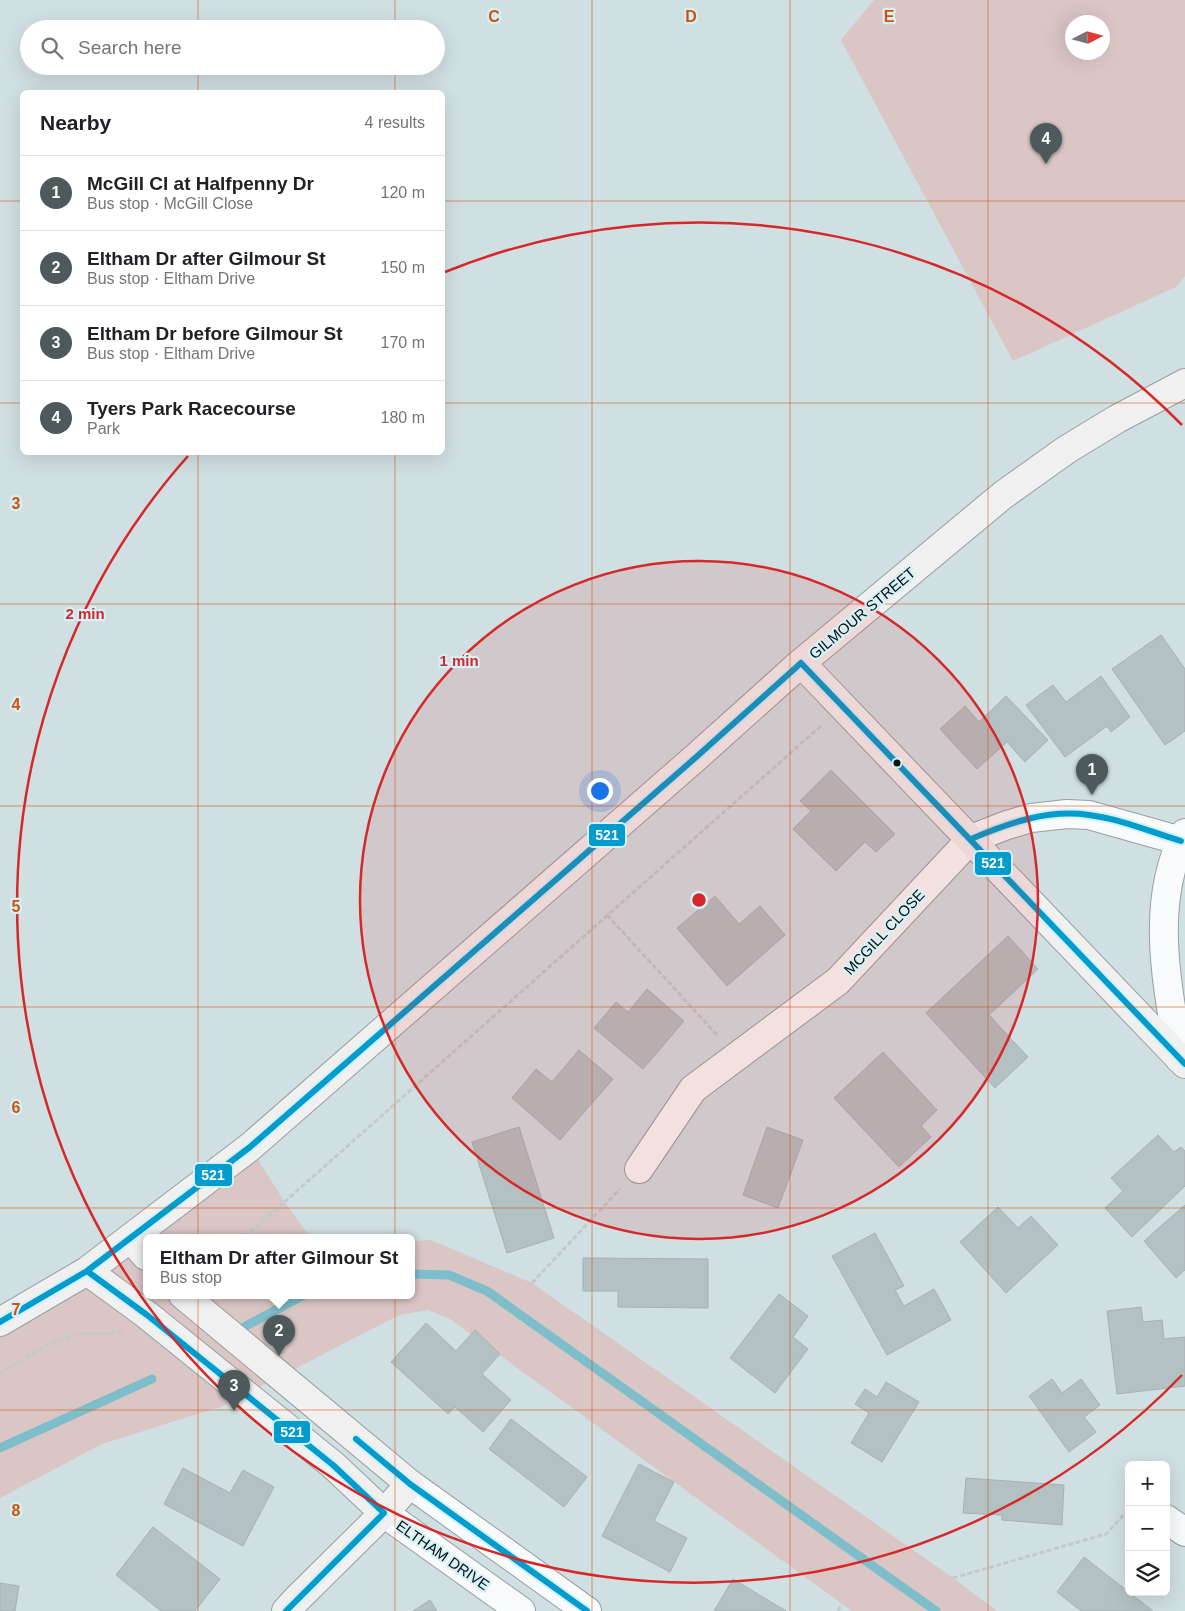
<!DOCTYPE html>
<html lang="en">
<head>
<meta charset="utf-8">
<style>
	:root { --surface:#fff; --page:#f6f6f6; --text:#202124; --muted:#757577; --line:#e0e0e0; --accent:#4d595b }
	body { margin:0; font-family:Arial,sans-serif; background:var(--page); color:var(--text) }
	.controls { position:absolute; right:15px; bottom:15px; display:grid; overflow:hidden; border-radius:8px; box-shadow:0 5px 20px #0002 }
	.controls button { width:45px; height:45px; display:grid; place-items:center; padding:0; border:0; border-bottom:1px solid var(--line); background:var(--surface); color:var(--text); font:25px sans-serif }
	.compass { position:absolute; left:1065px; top:15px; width:45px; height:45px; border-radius:50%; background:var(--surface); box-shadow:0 5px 20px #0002; rotate:84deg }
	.you { position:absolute; left:599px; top:790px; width:18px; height:18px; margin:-12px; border:4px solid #fff; border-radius:50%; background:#1a73e8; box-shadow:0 0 0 8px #1a73e833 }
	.badge { display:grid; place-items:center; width:32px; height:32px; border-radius:50%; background:var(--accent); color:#fff; font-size:16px; font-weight:700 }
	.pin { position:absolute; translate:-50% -41px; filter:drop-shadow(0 1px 2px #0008) }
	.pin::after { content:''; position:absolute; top:26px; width:18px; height:15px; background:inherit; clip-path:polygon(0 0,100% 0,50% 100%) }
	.popup { position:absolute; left:143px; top:1234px; width:272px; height:65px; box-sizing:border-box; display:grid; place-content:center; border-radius:8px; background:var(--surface); filter:drop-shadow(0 1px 4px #0005); font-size:16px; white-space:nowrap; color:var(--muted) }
	.popup b { font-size:19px; color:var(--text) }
	.popup::after { content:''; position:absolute; left:50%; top:100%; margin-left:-10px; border:10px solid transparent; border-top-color:var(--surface) }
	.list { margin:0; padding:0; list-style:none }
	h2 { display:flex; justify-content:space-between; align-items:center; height:65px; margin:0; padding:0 20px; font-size:21px }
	h2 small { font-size:16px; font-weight:400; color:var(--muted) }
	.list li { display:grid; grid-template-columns:32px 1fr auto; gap:15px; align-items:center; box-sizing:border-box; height:75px; padding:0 20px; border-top:1px solid var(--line) }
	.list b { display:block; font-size:19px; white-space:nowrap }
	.list p { margin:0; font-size:16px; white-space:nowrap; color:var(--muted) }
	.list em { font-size:16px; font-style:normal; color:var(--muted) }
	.icon { flex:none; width:28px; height:28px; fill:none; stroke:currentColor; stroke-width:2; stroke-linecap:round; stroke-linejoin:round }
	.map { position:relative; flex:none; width:1185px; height:1611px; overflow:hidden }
	.search { position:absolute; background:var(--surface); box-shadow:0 5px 20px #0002; left:20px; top:20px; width:425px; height:55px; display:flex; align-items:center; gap:12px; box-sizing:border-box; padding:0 18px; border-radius:28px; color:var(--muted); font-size:19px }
	.panel { position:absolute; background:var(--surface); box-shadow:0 5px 20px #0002; left:20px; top:90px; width:425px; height:365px; border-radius:8px }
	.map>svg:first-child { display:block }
	.green { fill:#dac6c5; fill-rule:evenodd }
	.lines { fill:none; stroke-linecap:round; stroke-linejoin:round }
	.stream { stroke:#7ebeca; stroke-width:9 }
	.building { fill:#b4c1c3; stroke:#a6b1b4 }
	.street-casing { stroke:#95a0a3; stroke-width:30 }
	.secondary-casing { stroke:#95a0a3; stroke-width:30 }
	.path { stroke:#c4c9c9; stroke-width:3; stroke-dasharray:5 2.5; stroke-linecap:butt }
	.street { stroke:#f8fafb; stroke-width:28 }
	.secondary { stroke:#f1f0f0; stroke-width:28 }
	.bus-1-casing { stroke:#d5f1f7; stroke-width:10 }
	.bus-1 { stroke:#019cce; stroke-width:6 }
	.grid { fill:none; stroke:#d2520d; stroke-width:1; stroke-opacity:0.55 }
	.ring { fill:none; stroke:#d62828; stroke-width:2.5 }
	.bus-dot { fill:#071113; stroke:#d5f1f7; stroke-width:2 }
	.labels { text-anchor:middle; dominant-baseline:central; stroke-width:4.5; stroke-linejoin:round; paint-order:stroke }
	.street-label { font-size:15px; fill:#071113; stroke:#d5f1f7 }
	.grid-label { font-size:16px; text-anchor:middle; font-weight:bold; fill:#d2520d; stroke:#d5f1f7; stroke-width:4.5; stroke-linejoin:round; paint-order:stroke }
	.centre { fill:#d62828; stroke:#d5f1f7; stroke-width:2.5 }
	.ring-label { font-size:15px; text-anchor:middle; font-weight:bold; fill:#d62828; stroke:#d5f1f7; stroke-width:4.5; stroke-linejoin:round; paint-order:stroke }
	.line-badge { stroke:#d5f1f7; stroke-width:2 }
	.badge-label { font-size:14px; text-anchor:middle; font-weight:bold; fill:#fff }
</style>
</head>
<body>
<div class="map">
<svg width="1185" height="1611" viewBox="0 0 1185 1611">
	<rect width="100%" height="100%" fill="#d0dfe2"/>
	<path class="green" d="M874,0H1185V276L1176,287L1013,361L841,40ZM1072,22H1102V52H1072Z
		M250,1147L286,1204L310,1237H146V1295H412V1241L431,1240L532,1283L953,1578L997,1611H852L450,1319L428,1310L399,1315L223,1406L102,1444L0,1498V1322Z"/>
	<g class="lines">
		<path class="stream" d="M412,1274L449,1275L487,1291L936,1611
			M244,1327L304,1295
			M0,1448L152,1379"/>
	</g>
	<path class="building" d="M1161,635L1185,669V731L1165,745L1112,669Z
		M1101,676L1130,717L1111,732L1107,726L1065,757L1026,705L1053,685L1066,702Z
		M1006,696L1048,740L1025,762L1007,742L977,769L940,729L965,706L979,722Z
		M831,770L895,834L876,852L865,842L836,871L793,829L811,811L800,801Z
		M715,896L739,924L760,906L785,935L727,986L677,928Z
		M1008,936L1038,969L989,1015L1028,1057L995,1088L926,1013Z
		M647,989L684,1021L643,1069L594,1028L616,1002L628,1012Z
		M579,1050L613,1079L560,1140L512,1098L536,1069L552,1082Z
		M883,1052L937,1110L921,1126L931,1137L899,1167L834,1098Z
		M519,1127L554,1238L507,1253L472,1142Z
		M767,1127L803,1140L778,1208L743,1195Z
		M1158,1135L1174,1152L1181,1147L1185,1151V1186L1132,1237L1105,1208L1123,1191L1111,1178Z
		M1185,1205V1270L1176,1278L1144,1241Z
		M998,1207L1018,1228L1031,1216L1058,1245L1006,1293L960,1242Z
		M875,1233L904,1286L895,1290L904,1306L934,1289L951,1320L887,1355L832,1256Z
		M583,1258L708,1259V1308L618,1307V1291H583Z
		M779,1294L808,1316L793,1337L808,1349L775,1393L730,1358Z
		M1141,1307L1143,1322L1162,1320L1164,1339L1185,1337V1386L1117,1394L1107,1311Z
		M426,1323L456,1351L475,1330L500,1354L482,1374L511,1400L483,1432L455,1407L448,1414L391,1362Z
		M1052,1379L1062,1393L1081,1379L1100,1405L1084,1417L1096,1432L1069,1452L1029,1396Z
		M886,1382L919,1402L882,1462L851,1443L869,1413L855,1404L865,1389L877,1397Z
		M511,1419L587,1477L564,1507L489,1449Z
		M639,1464L674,1482L654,1521L687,1538L670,1572L602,1536Z
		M183,1468L230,1493L243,1470L274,1487L243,1546L164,1504Z
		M966,1478L1064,1485L1062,1525L1002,1520V1515L963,1513Z
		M153,1527L220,1579L195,1611H161L116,1575Z
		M1084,1557L1153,1611H1081L1057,1592Z
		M733,1579L786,1611H714Z
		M0,1583L19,1586L15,1611H0Z
		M430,1600L437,1611H413Z"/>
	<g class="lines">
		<g class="street-casing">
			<path id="street" d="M1180,1059C1167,985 1149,903 1185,833
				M639,1169L693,1089L838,981L971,839L1007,825L1031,818L1067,814L1089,815L1181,841
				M410,1484L587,1611
				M384,1513L521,1611
				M1166,1519L1185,1532"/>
		</g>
		<g class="secondary-casing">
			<path id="secondary" d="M801,663L1185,1064
				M130,1238L146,1256
				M87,1271L147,1315L333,1465L384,1513
				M183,1295L410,1484L384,1513L297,1599L286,1611
				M0,1322L87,1271L250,1147L694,759L801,663L1003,495L1066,450L1117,419L1185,383"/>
		</g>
		<path class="path" d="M607,915L718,1036
			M245,1237L822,725
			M532,1283L620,1189
			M0,1374C25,1358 50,1340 79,1334C93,1332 107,1335 122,1332
			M953,1578L1106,1534L1129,1509
			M838,1611L842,1604"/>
		<use href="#street" class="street"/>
		<use href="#secondary" class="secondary"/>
		<g class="bus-1-casing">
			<path id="bus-1" d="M801,663L1185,1064
				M971,839C1008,823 1048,809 1089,815C1121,819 1151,832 1181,841
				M87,1271L147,1315L333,1465L384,1513L286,1611
				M0,1322L87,1271L250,1147L694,759L801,663
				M356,1439L410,1484L587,1611"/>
		</g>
		<use href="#bus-1" class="bus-1"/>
	</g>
	<path class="grid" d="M198,0V29M395,0V29M592,0V1611M790,0V1611M988,0V1611M198,66V92M395,66V92M0,201H22M442,201H1185M0,403H22M442,403H1185M198,452V1611M395,452V1611M0,604H1185M0,806H1185M0,1007H1185M0,1208H1185M0,1410H1185"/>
	<circle cx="699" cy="900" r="339" fill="#d62828" fill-opacity=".12"/>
	<g class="ring">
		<circle cx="699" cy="900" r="339"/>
		<path d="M1182 1375A677 677 0 0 1 188 456M445 272A677 677 0 0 1 1182 425"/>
	</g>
	<circle class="bus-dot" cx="897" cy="763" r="4.5"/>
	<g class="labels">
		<g class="street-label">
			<text transform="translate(862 613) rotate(-40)">GILMOUR STREET</text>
			<text transform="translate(884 932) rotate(-47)">MCGILL CLOSE</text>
			<text transform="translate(443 1555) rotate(35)">ELTHAM DRIVE</text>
		</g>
	</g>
	<g class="grid-label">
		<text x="494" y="22">C</text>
		<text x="691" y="22">D</text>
		<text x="889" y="22">E</text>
		<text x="16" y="509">3</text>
		<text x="16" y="710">4</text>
		<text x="16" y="912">5</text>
		<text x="16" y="1113">6</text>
		<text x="16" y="1315">7</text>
		<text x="16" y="1516">8</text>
	</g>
	<circle cx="699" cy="900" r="8" class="centre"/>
	<g class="ring-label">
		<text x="85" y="619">2 min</text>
		<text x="459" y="666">1 min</text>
	</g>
	<g class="line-badge">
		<rect x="588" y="823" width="38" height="24" rx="5" fill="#019cce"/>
		<rect x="974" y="851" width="38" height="25" rx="5" fill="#019cce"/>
		<rect x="194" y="1163" width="39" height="24" rx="5" fill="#019cce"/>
		<rect x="273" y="1420" width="38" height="24" rx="5" fill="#019cce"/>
	</g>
	<g class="badge-label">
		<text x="607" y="840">521</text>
		<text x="993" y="868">521</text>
		<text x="213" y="1180">521</text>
		<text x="292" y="1437">521</text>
	</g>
</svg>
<div class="controls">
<button>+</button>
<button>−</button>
<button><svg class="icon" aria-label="layers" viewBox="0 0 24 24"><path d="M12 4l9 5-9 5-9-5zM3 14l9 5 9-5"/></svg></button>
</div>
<svg class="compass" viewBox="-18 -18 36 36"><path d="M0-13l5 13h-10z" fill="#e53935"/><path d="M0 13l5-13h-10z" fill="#757577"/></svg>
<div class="you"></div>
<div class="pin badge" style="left:1092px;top:795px">1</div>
<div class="pin badge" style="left:279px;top:1356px">2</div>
<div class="popup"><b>Eltham Dr after Gilmour St</b>Bus stop</div>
<div class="pin badge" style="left:234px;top:1411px">3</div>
<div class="pin badge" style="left:1046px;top:164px">4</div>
<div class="search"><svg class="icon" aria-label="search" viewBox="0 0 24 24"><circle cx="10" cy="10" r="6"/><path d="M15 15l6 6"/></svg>Search here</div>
<section class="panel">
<h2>Nearby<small>4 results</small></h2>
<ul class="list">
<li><span class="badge">1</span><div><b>McGill Cl at Halfpenny Dr</b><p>Bus stop · McGill Close</p></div><em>120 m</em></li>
<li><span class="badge">2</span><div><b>Eltham Dr after Gilmour St</b><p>Bus stop · Eltham Drive</p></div><em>150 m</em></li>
<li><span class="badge">3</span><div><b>Eltham Dr before Gilmour St</b><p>Bus stop · Eltham Drive</p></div><em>170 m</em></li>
<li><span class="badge">4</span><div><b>Tyers Park Racecourse</b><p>Park</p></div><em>180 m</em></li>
</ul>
</section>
</div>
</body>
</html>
